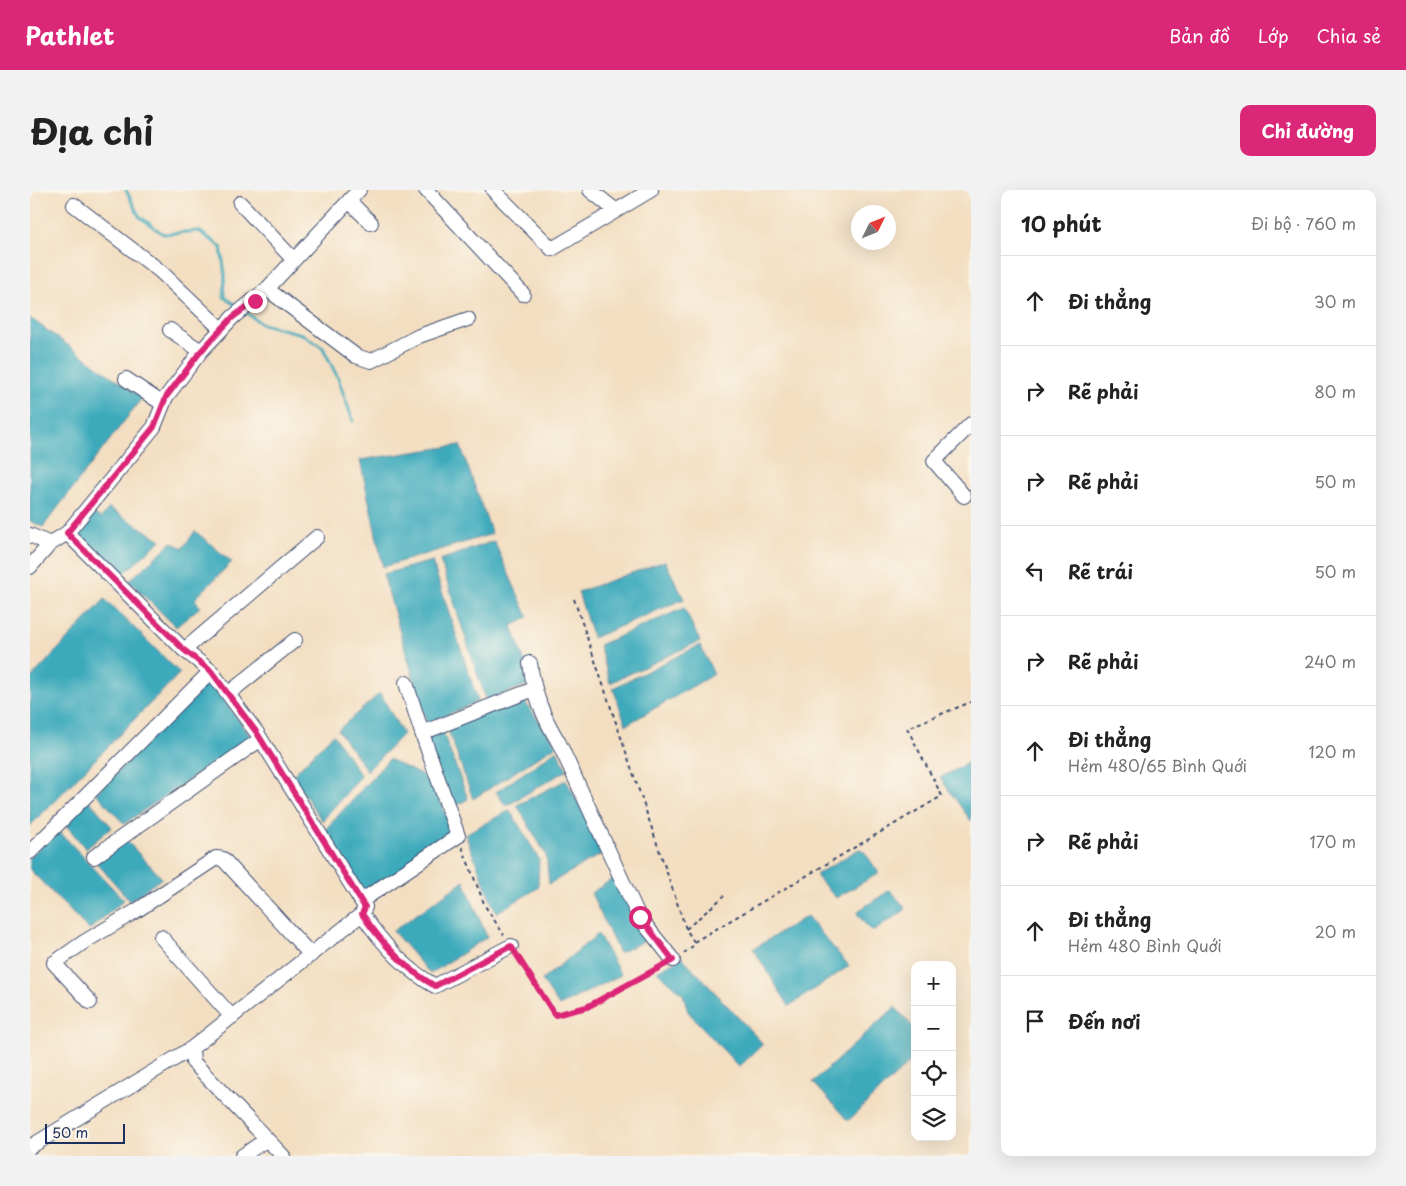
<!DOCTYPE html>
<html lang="vi">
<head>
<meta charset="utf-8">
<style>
	:root { --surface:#fff; --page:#f2f2f2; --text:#222; --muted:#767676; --line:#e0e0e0; --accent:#db2777 }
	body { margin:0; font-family:"Playpen Sans",sans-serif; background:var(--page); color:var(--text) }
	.controls { position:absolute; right:15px; bottom:15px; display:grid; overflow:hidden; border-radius:10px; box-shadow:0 5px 20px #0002 }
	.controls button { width:45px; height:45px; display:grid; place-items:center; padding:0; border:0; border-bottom:1px solid var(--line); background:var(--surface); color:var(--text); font:25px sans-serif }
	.compass { position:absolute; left:821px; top:15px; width:45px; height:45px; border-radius:50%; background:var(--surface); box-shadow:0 5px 20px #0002; rotate:47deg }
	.scale { position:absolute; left:15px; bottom:12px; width:80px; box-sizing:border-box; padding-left:5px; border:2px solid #1b2f5e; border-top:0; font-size:14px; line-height:18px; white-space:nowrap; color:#1b2f5e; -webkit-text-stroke:4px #fbf7ec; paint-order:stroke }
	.stop { position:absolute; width:15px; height:15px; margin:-11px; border:4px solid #db2777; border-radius:50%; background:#fff }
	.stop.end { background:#db2777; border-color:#fff; box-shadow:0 1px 5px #0008 }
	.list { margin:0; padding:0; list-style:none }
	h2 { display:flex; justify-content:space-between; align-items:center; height:65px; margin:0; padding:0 20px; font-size:21px }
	h2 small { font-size:16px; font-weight:400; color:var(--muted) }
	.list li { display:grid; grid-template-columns:32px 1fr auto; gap:15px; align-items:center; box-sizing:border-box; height:90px; padding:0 20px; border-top:1px solid var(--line) }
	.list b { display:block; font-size:19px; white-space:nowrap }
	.list p { margin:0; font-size:16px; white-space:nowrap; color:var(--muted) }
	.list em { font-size:16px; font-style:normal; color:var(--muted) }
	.icon { flex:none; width:28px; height:28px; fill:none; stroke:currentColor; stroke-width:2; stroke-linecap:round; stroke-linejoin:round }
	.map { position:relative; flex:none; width:941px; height:966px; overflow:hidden; border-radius:10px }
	header { display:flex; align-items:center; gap:30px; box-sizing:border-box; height:70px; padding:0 25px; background:var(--accent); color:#fff }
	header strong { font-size:24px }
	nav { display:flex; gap:28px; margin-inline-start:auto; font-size:18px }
	.intro { display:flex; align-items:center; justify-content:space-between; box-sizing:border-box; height:120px; padding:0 30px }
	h1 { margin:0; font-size:35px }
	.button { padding:12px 22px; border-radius:10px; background:var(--accent); color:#fff; font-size:18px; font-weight:700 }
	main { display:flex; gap:30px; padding:0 30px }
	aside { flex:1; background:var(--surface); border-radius:10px; box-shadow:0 5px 20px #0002 }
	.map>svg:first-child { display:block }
	.water { fill:#3daabc; stroke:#2c6c8d }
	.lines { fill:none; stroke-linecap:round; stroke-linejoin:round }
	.stream { stroke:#3daabc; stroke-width:3 }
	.minor-casing { stroke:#3b496d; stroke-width:16 }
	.path { stroke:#3b496d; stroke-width:2; stroke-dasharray:4 4; stroke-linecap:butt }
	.minor { stroke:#fff; stroke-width:14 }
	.route { stroke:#db2777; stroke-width:6 }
</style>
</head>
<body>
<header>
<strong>Pathlet</strong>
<nav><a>Bản đồ</a><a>Lớp</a><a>Chia sẻ</a></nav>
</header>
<div class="intro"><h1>Địa chỉ</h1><a class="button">Chỉ đường</a></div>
<main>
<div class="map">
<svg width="941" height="966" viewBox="0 0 941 966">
	<rect width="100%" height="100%" fill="#fbf7ec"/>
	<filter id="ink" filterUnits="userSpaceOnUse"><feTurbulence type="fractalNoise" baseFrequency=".02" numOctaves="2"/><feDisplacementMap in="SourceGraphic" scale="10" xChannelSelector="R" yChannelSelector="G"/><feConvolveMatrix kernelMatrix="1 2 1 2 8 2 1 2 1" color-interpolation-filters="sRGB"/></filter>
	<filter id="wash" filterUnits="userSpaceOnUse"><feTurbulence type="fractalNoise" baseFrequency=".0096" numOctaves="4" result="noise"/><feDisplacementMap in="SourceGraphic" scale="20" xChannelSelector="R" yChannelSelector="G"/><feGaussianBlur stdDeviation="1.12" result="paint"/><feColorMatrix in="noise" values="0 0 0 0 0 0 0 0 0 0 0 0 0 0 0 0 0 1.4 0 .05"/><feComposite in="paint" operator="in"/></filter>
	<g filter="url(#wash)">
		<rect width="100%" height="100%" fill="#f3dec1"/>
		<path class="water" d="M0,128L112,208L13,337L0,331Z
			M430,255L462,344L353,377L330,270Z
			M79,318L131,350L91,386L43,341L61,322L71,328Z
			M165,341L202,372L165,409L170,417L146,437L99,391L142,352L153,358Z
			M464,351L498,427L482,436L502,493L456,510L410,370Z
			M402,371L448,511L397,534L353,384Z
			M635,371L654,409L563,448L548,402Z
			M75,409L150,483L0,636V489Z
			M654,418L670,451L580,493L569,455Z
			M670,455L684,484L596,535L583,498Z
			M179,490L221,547L94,634L66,603Z
			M350,503L373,544L337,581L308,540Z
			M491,507L527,555L443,609L417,537Z
			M411,537L438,609L421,619L396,548Z
			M303,544L331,586L292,631L262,586Z
			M527,560L537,580L476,616L466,602Z
			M359,569L403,591L423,644L336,704L294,641Z
			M941,571V631L910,588Z
			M536,590L575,662L519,694L516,665L487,615Z
			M58,609L82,637L56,659L34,633Z
			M480,620L509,669L508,698L466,723L435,644Z
			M28,640L94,710L59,740L0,680V667Z
			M94,648L132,688L100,711L66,672Z
			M829,659L833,660L849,683L806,708L787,687V684Z
			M584,688L618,749L589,763L561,703Z
			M434,691L457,747L400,784L363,741Z
			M860,700L875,717V720L844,741L840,740L828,725V721Z
			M777,726L819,776L759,816L723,759Z
			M568,744L591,785L529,816L512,790Z
			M652,767L733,854L709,877L658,822L653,804L627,781Z
			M865,817L885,839V867L818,931L783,892Z"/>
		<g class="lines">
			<path class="stream" d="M96,0L109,26L133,44L169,41L191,57L195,85L194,107L208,117
				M215,122L232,134L272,144L293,158L308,188L323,231"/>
		</g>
	</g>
	<g filter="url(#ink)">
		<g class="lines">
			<g class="minor-casing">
				<path id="minor" d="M396,0L493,104
					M463,0L522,59L621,0
					M560,0L585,20
					M319,11L341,33
					M210,13L263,69
					M44,15L130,81L191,139
					M237,99L326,166L341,171L389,146L438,129
					M140,140L171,161
					M96,189L133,214
					M934,306L904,271L941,234
					M0,345L20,354L37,343L124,237L136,207L171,161L203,127L237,99L329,0
					M0,377L20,354
					M154,460L287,347
					M500,473C504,504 513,527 529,553L609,727L643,770
					M376,493L392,543
					M198,504L265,450
					M0,662L181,481
					M64,667L231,549
					M331,711L428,646L392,543L504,499
					M332,724C351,752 375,779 405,796L481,756
					M131,747L202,827
					M60,812L24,773L54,752L106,721L186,668L193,669L281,765
					M162,858L163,872L253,966
					M0,957L162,858L332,724L335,717L227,543L181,481L154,460L37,343
					M212,966L237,949"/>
			</g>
			<path class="path" d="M544,409L656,739L664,752L663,756L653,764
				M432,657L455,716L474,745
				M656,739L694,706
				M664,752L912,606L877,538L941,512
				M487,766L525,825L557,817L632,777"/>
			<use href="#minor" class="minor"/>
		</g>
	</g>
	<g class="lines" filter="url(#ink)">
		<path class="route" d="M225,111L203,127L171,161L136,207L124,237L37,343L154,460L181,481L227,543L331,711L335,717L332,724C351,752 375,779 405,796L481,756L525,825L557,817L643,770L610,727"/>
	</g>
</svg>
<div class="controls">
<button>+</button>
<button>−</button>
<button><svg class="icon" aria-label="locate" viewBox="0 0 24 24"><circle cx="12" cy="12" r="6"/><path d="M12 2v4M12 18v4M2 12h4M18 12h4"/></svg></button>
<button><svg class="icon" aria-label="layers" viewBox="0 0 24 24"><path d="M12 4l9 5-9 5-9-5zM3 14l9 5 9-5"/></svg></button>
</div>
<svg class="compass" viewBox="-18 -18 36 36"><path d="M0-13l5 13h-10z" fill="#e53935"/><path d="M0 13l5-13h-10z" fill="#767676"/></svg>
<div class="scale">50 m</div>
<div class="stop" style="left:610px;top:727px"></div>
<div class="stop end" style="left:225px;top:111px"></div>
</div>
<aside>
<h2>10 phút<small>Đi bộ · 760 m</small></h2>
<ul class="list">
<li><svg class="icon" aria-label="ahead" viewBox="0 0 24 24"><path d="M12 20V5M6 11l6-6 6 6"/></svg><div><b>Đi thẳng</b></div><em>30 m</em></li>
<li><svg class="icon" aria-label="right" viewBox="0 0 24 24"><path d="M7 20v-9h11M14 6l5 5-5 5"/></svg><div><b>Rẽ phải</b></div><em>80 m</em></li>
<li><svg class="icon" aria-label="right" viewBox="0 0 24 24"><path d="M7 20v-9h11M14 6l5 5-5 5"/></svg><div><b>Rẽ phải</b></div><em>50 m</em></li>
<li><svg class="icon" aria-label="left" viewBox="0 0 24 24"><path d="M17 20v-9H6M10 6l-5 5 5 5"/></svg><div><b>Rẽ trái</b></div><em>50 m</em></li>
<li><svg class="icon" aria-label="right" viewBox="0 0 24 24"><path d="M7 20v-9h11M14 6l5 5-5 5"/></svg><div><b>Rẽ phải</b></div><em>240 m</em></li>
<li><svg class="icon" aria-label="ahead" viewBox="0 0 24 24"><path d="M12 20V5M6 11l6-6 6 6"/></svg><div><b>Đi thẳng</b><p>Hẻm 480/65 Bình Quới</p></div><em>120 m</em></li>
<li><svg class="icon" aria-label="right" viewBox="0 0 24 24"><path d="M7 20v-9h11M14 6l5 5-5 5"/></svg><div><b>Rẽ phải</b></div><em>170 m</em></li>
<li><svg class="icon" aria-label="ahead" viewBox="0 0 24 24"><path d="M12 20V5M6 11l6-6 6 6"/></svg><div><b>Đi thẳng</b><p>Hẻm 480 Bình Quới</p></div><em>20 m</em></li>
<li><svg class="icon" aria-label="arrive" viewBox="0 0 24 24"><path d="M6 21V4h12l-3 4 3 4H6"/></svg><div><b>Đến nơi</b></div></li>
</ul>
</aside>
</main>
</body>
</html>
